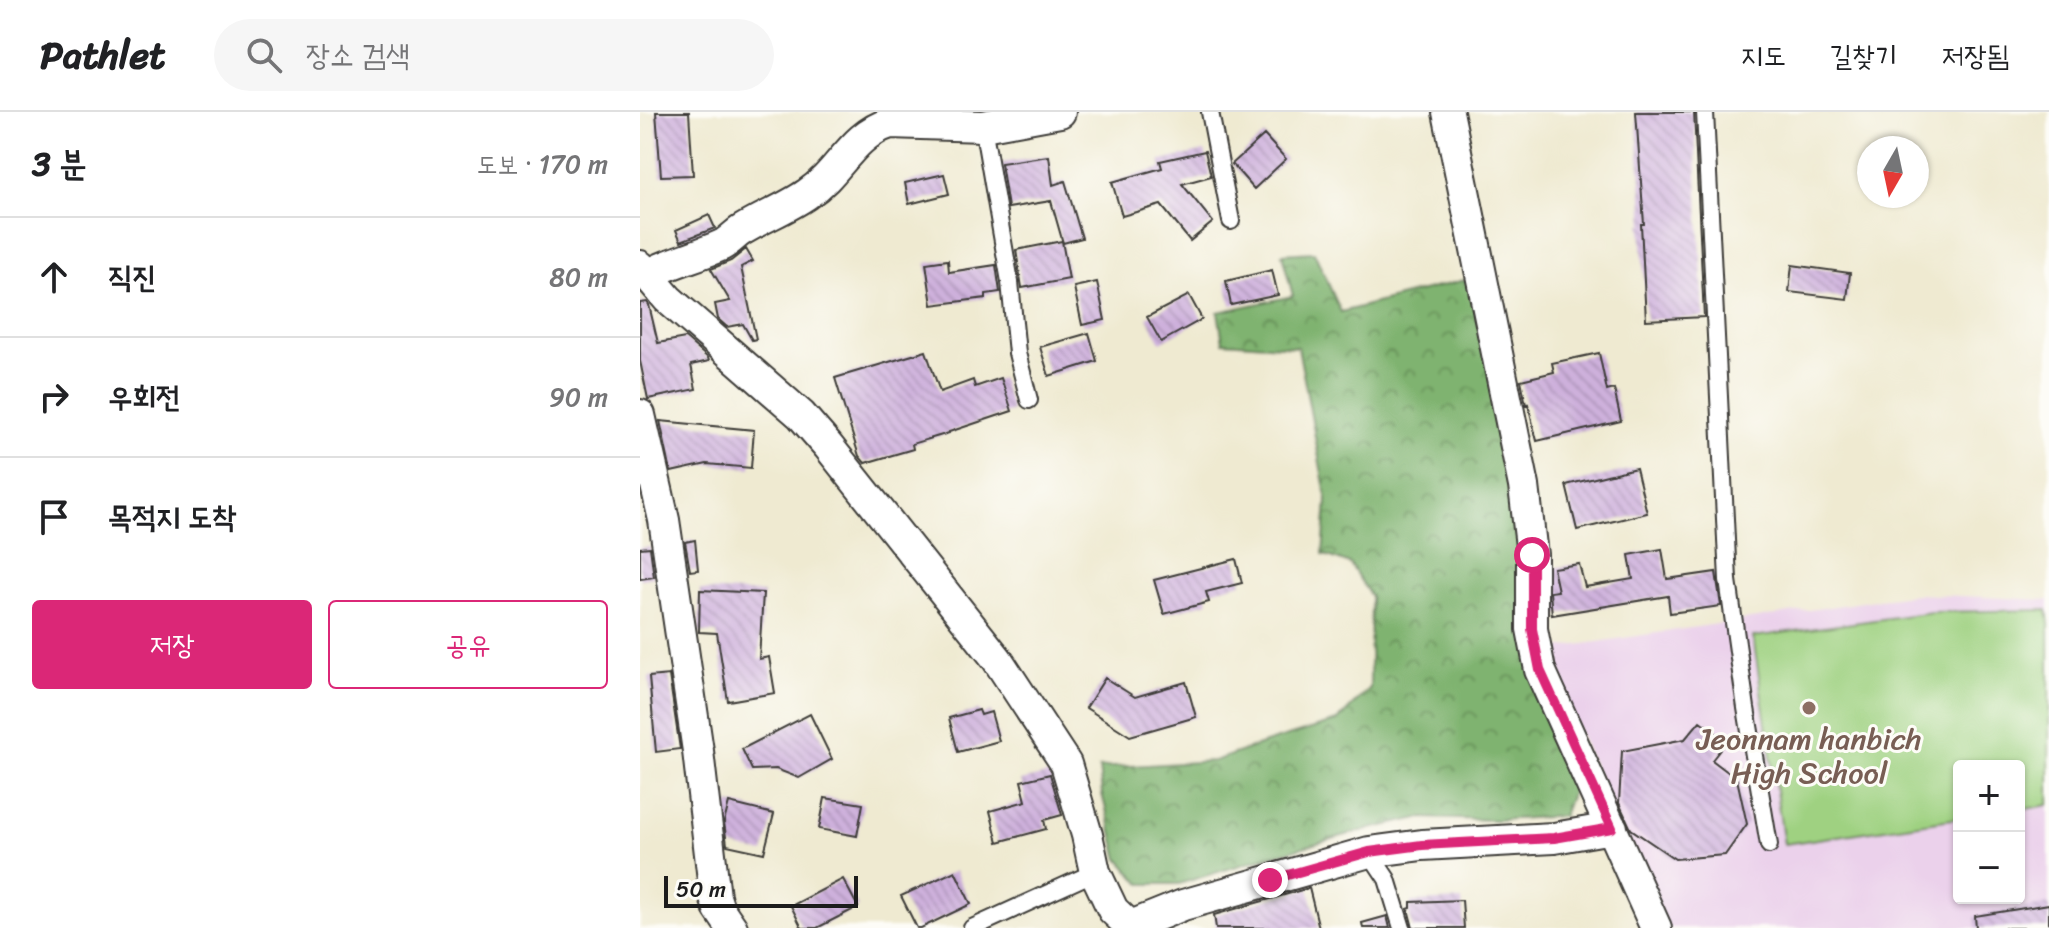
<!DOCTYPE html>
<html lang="ko">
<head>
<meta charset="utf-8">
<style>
	:root { --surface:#fff; --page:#f6f6f6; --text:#202124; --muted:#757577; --line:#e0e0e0; --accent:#db2777 }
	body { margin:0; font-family:Sriracha,"Poor Story",sans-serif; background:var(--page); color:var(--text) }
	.controls { position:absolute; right:24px; bottom:24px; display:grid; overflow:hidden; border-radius:8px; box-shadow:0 2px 6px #0004 }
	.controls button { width:72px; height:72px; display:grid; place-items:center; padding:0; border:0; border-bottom:2px solid var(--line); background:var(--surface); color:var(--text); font:40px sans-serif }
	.compass { position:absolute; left:1217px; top:24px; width:72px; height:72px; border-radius:50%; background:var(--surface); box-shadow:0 2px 6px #0004; rotate:189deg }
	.scale { position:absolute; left:24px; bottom:20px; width:194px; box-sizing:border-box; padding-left:8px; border:4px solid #1c1c1c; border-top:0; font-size:22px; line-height:28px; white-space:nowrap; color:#1c1c1c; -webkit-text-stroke:6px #fdfcf7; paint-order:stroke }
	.stop { position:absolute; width:24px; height:24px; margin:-18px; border:6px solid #db2777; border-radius:50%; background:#fff }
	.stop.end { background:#db2777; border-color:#fff; box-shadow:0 2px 8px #0008 }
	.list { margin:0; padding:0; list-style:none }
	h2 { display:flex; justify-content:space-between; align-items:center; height:104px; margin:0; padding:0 32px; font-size:34px }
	h2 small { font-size:26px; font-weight:400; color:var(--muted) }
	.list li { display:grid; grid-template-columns:52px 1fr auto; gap:24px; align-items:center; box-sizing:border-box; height:120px; padding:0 32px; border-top:2px solid var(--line) }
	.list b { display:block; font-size:30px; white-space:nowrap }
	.list em { font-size:26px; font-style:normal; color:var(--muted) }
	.actions { display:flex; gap:16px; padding:24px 32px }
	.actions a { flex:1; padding:18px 0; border:2px solid var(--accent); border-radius:8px; text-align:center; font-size:28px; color:var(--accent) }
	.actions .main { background:var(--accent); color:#fff }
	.icon { flex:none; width:44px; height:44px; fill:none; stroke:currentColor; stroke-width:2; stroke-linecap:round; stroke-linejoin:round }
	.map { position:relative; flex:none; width:1409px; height:816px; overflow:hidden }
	header { display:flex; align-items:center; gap:48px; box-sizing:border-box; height:112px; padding:0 40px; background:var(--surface); border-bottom:2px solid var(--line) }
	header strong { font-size:38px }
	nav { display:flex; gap:44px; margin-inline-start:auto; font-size:28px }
	.search { width:560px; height:72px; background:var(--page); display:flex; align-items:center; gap:20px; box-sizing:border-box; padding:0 28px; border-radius:44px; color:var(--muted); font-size:30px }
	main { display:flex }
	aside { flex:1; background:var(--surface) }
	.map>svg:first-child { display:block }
	.built { fill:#ebd1eb; fill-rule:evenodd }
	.forest { fill:url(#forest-crowns); stroke:#4e6846; stroke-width:2 }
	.green { fill:#9fd181; stroke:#5e764e; stroke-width:2 }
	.building { fill:url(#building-back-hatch) }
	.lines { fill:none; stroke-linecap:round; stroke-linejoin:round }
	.lane-casing { stroke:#3c3b37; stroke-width:20 }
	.street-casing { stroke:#3c3b37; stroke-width:34 }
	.lane { stroke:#fff; stroke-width:16 }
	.street { stroke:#fff; stroke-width:30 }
	.route { stroke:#db2777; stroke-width:10 }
	.education-dot { fill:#8d6e63; stroke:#fdfcf7; stroke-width:3 }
	.labels { text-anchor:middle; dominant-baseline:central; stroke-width:6; stroke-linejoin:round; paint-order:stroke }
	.education-label { font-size:30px; fill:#785e54; stroke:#fdfcf7 }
</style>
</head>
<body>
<header>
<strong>Pathlet</strong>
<div class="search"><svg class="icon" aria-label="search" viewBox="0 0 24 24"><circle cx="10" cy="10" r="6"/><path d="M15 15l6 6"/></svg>장소 검색</div>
<nav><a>지도</a><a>길찾기</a><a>저장됨</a></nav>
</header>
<main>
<aside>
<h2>3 분<small>도보 · 170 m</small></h2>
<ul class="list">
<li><svg class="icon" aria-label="ahead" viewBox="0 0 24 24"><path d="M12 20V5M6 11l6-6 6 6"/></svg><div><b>직진</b></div><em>80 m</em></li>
<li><svg class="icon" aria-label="right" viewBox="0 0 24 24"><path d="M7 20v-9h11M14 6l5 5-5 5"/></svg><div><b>우회전</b></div><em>90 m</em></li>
<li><svg class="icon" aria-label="arrive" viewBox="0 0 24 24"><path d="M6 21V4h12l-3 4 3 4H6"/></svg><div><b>목적지 도착</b></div></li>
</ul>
<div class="actions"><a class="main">저장</a><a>공유</a></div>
</aside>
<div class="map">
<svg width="1409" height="816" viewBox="0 0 1409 816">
	<defs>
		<pattern id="forest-crowns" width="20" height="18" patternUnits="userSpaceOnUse" patternTransform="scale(2)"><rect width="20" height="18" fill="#7fb36f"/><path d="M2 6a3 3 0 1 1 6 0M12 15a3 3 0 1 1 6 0" fill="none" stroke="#67915a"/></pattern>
		<pattern id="building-back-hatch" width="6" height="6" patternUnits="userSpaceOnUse" patternTransform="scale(2)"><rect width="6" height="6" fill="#ceb0dc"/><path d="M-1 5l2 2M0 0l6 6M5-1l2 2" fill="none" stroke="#b097bc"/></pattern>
	</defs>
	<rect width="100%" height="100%" fill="#fdfcf7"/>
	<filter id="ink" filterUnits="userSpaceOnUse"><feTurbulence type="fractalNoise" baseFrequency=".0125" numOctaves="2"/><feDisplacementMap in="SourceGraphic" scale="16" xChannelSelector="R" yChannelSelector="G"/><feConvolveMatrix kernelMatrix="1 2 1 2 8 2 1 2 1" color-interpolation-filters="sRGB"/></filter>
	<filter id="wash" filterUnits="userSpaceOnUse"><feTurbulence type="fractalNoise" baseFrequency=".006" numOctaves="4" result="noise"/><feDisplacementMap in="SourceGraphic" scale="32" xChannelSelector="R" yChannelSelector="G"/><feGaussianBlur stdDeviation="1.8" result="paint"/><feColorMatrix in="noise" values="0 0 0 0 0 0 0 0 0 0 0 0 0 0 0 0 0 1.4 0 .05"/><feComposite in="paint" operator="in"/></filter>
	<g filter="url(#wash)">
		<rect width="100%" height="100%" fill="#efead1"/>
		<path class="built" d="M1276,482L1409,488V816H1023L904,538ZM1319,654H1379V786H1319Z"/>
		<path class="forest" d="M674,140L701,200L832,166L886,441L939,659L923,704L856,708L779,706L717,720L617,748L539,772H501L479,747L462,682L459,656L574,649L628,630L697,609L730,576L731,485L710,452L683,442L687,388L658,235L583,230L578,200L653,184L642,142Z"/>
		<path class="green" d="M1407,498L1409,513V693L1379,698V654H1319V706L1144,732L1113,525L1292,500Z"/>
		<g id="blocks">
			<path class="building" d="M16,0H49L53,63L21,64Z
				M996,0H1054L1064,205L1006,208L1001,112H1004Z
				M624,23L646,47L614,77L592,52Z
				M565,39L571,64L542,72L573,110L550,129L521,93L482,104L472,70L522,56L520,49Z
				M409,44L413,73L425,69L442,126L423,131L411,89L368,96L361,51Z
				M304,62L309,82L269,92L265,71Z
				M69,103L75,116L41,129L36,118Z
				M422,129L429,167L382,176L376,138Z
				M106,137L113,149L101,155L116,227L112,228L103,212L87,215L78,207L75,192L90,189L71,157L91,149Z
				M308,148L309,160L356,153L360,180L346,182V186L292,193L286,151Z
				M1152,153L1210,161L1207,187L1149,180Z
				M632,158L638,183L591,193L586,169Z
				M457,170L465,208L442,213L434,175Z
				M549,183L562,207L521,230L507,205Z
				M7,190L9,193L18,231L45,226L68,246L69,249L51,253L56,277L8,287L0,249V191Z
				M449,221L457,249L409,264L400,235Z
				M286,239L300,280L333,268L335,275L361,266L372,299L309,320V321L272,332L273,337L225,351L219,344L195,266Z
				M959,241L967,279L974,277L981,309L897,329L888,292L886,293L881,268L914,260L912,251Z
				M20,309L114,318L111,356L67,352L31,360Z
				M996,356L1007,401L937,418L926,373Z
				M55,428L58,458L50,459L45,430Z
				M10,435L14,465L0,467V436Z
				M1022,437L1027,467L1076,460L1081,494L1030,501L1028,484L912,503L910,480L918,479L913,456L939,452L945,475L993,467L989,443Z
				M596,447L602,471L566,480L569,490L524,502L514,468Z
				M60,478L123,481L119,547L129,545L135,581L88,589L77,521L59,520Z
				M29,563L40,637L16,640L9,565Z
				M465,566L495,585L546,570L556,605L490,624L446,596Z
				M339,598L341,603L351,600L359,629L318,640L309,606Z
				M170,602L192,647L159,666L136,657L112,658L102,637Z
				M1060,609L1087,629L1072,648L1097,667L1107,712L1085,743L1035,747L991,717L979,691L982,639L1045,627Z
				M410,662L422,703L404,708L406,717L358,730L350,699L386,689L381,669Z
				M185,686L223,692L217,724L179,717Z
				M89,691L134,702L124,741L87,733L84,710Z
				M315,759L331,792L281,816H277L261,784Z
				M203,767L218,795L177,816H162L151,794Z
				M669,776L679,816H576L574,803Z
				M822,788L824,816H773L768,797L771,796V790Z
				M1409,792V816H1336L1335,804Z
				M747,804L750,816H723L722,811Z"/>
		</g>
	</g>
	<g filter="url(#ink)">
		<use href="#blocks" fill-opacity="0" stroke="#3c3b37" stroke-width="2"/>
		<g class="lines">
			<g class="lane-casing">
				<path id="lane" d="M570,0L591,109
					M1065,0L1088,468L1106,596L1129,733
					M343,14L370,170L377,241L389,288
					M729,740L747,767L762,816
					M332,816L455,760"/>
			</g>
			<g class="street-casing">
				<path id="street" d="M808,0L884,374L892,443V517L900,558L1016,816
					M0,154L28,187L161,303L188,334L357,547L426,652L447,723L455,760L473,798L492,816
					M7,163C31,150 58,144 82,133C90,129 95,122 102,118C123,105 147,96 167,82C201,60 210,24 250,11L343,14L420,0
					M0,303L24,408L58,639L75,785L79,797L92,816
					M491,814L543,793L729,740L782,733L914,726L972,716"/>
			</g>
			<use href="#lane" class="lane"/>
			<use href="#street" class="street"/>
		</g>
	</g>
	<g class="lines" filter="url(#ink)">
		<path class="route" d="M630,768L729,740L782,733L914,726L972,716L900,558L892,517V443"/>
	</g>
	<circle class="education-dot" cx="1169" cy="596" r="8"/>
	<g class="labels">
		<g class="education-label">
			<text x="1169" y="627">Jeonnam hanbich<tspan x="1169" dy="34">High School</tspan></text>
		</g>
	</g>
</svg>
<div class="controls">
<button>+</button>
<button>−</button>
</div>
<svg class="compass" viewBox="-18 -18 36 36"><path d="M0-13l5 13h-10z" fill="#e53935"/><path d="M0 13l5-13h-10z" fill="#757577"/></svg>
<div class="scale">50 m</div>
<div class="stop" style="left:892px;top:443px"></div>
<div class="stop end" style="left:630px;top:768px"></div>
</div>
</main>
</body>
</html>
